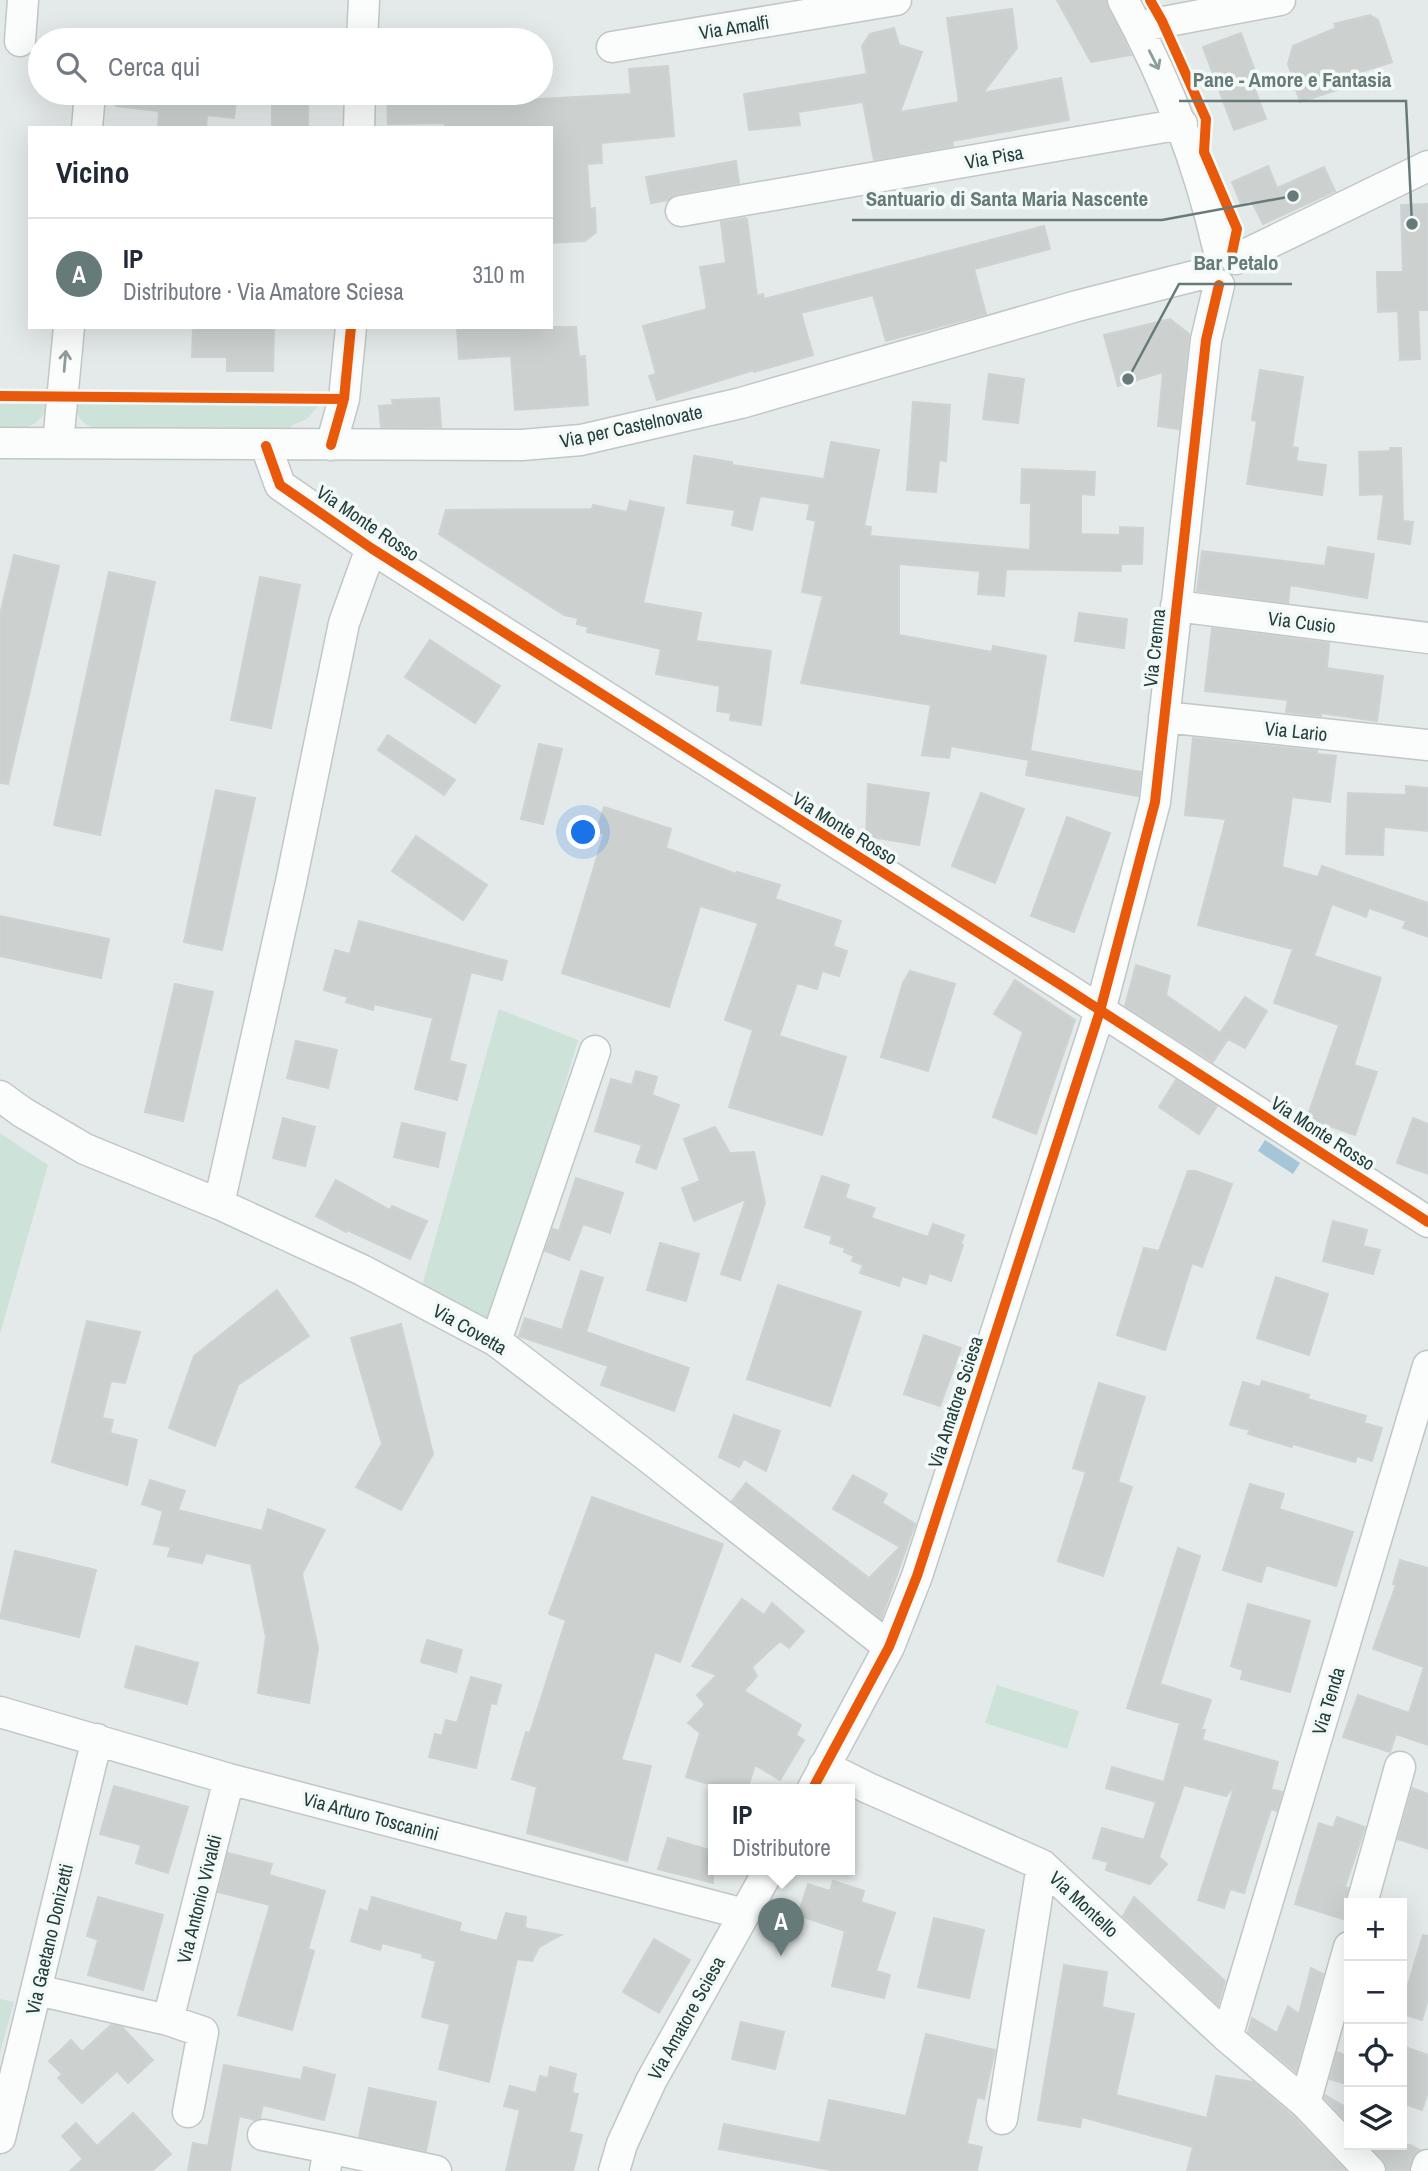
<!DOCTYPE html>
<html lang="it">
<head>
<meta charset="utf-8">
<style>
	:root { --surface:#fff; --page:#f6f6f7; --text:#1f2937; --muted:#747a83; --line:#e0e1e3; --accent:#667a79 }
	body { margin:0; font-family:"Archivo Narrow",sans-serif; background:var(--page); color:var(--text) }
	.controls { position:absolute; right:21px; bottom:21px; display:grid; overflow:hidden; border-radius:0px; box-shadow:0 7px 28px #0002 }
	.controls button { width:63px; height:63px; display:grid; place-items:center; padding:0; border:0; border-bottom:2px solid var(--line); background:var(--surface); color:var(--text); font:35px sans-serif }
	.you { position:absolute; left:584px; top:833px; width:24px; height:24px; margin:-18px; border:5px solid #fff; border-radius:50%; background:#1a73e8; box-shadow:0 0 0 10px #1a73e833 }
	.badge { display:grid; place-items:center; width:46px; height:46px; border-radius:50%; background:var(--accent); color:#fff; font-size:23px; font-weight:700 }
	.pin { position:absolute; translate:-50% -58px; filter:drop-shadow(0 2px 4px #0008) }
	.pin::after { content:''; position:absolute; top:37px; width:24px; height:21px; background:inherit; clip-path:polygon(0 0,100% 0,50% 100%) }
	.popup { position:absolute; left:708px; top:1784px; width:147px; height:91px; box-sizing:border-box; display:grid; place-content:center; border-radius:0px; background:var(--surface); filter:drop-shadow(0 2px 5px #0005); font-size:23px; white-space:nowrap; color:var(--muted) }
	.popup b { font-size:26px; color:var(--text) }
	.popup::after { content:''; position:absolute; left:50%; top:100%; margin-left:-14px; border:14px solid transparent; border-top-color:var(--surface) }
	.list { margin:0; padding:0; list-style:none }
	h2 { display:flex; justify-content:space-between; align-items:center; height:91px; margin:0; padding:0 28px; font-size:30px }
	h2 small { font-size:23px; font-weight:400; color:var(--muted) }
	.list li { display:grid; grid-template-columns:46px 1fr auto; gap:21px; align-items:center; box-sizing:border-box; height:112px; padding:0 28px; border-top:2px solid var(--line) }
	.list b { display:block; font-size:26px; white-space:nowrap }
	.list p { margin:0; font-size:23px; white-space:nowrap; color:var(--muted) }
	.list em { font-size:23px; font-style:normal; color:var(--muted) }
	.icon { flex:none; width:38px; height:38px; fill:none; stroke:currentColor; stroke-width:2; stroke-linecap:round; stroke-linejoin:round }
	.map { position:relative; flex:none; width:1428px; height:2171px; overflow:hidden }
	.search { position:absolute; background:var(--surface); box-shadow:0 7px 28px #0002; left:28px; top:28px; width:525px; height:77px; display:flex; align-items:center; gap:18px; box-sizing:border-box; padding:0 24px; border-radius:38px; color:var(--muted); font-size:26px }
	.panel { position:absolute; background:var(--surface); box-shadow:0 7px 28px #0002; left:28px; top:126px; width:525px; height:203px; border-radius:0px }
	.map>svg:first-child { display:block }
	.green { fill:#cde3da }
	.water { fill:#a5c5d9 }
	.building { fill:#ccd1d0; stroke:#cdd3d2; stroke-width:2 }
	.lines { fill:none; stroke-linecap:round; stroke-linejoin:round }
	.minor-casing { stroke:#c1c7c6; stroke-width:33 }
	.minor { stroke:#fbfcfc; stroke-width:30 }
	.cycleway-casing { stroke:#f3f9f7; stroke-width:15 }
	.cycleway { stroke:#e8590c; stroke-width:10 }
	.oneway { stroke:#8e9d9c }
	.labels { text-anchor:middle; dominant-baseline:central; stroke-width:7; stroke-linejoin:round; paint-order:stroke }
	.street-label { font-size:19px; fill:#223e3d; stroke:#f3f9f7 }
	.leader { fill:none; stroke:#667a79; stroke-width:2.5 }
	.callout-dot { fill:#667a79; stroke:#f3f9f7; stroke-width:2.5 }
	.callout-label { font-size:21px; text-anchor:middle; font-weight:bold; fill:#667a79; stroke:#f3f9f7; stroke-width:7; stroke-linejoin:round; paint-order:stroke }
</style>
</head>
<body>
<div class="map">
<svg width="1428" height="2171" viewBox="0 0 1428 2171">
	<rect width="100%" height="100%" fill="#e4eae9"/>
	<path class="green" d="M0,404H49C40,427 23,430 0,431Z
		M75,404H320L307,419L293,425L287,431L96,430C83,423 77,419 75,404Z
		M499,1009L578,1040L496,1319L486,1321L422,1286Z
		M0,1133L48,1165L0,1334Z
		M997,1685L1079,1711L1067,1749L985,1723Z
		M0,1999L14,2002L0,2053Z"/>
	<path class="water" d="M1265,1140L1300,1163L1293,1174L1258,1151Z"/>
	<path class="building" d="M1057,0H1106L1131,55L1091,62Z
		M1012,9L1017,48L983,93L1061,78L1069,120L952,141L953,146L874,160L863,102L798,112L800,125L749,130L744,94L867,74L862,46L870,34L894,28L899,45L922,52L900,112L959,102L947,18Z
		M1370,15L1378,20L1392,62L1355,74L1358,83L1300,102L1288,64L1293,46L1336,28L1334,24Z
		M1241,33L1259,82L1253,84L1266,119L1234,130L1203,47Z
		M668,66L674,136L601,143L602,163L587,164L590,209L595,208L596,232L585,241L551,243V128H445V123L388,124L387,93H432V105L631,94L629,69Z
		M117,93H237L234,118L207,115L206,128H158L159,111L116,106Z
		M272,93H308V128H272Z
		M736,161L739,183L678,194L668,200L651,203L646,177Z
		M1268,166L1277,188L1324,167L1335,191L1263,224L1251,200L1241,204L1232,182Z
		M1428,204V310H1418L1420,359L1400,360L1398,311L1378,312L1377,272H1403L1401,205Z
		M745,218L747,219L757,296L763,294L764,299L1044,226L1050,249L974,269L986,314L886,341L873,295L801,313L813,355L754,372V370L657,400L649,376L656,374L643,326L707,309L700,267L726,263L721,222Z
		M1170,319L1189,334L1179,429L1158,426L1163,372L1118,386L1104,335Z
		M193,327H274L273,371H227V357H192Z
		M457,327H576L579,357L585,356L588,405L515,410L511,356L459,359Z
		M1260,370L1303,377L1292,447L1298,448L1296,461L1326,465L1322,495L1247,484L1257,421L1252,420Z
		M989,374L1024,379L1018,423L983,419Z
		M439,398L441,427H381L379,406L393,405L392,400Z
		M913,402L950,405L946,461L939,460L936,492L907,490Z
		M831,442L879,450L864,526L871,527L870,536L1030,550L1031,503H1021L1022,469L1095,472L1094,495L1081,494V534L1120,535V527L1143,528L1142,564H1121V571L1006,569L1004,596L978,594L980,571L899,564V635L992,652L993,646L1046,656L1030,751L1141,772L1138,796L1026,775L1029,760L951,746L949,758L922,755L931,705L801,683L823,596L802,592L816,521L807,519L810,504L760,496L752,530L732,525L735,510L687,503L694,456L732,462V465L824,479Z
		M1390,448H1401L1403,521L1413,522L1410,544L1378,539L1384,494L1360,495L1359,452L1390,451Z
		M630,501L664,508L643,603L701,613L696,641L771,651L761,725L730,720L731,713L717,711L720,686L656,674L661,649L587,632L588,627L577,624L578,618L564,615L439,534L446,510L592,509L593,505L627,512Z
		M1328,547L1374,554L1367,598L1290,585L1288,603L1197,591L1202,551L1325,566Z
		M14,555L59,566L8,784L0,783V615Z
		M109,572L155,582L100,835L54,825Z
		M260,577L300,585L271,728L231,720Z
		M1079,613L1127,619L1124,648L1075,641Z
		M1212,628L1329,643L1327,668L1383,676L1377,721L1321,713V716L1286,712L1288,700L1205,691Z
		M430,640L500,686L475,723L405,677Z
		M388,735L455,780L444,795L378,750Z
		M1193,738L1317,751V754L1336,756L1330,802L1292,797L1282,867L1318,877L1322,866L1428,903V937L1403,928L1406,921L1369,908L1366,917L1332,904L1314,956L1381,978L1354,1065L1377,1072L1355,1135L1307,1118L1339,1025L1274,1003L1293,949L1198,925L1226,819L1185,815Z
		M539,744L562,749L543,824L521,819Z
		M868,784L929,793L919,845L866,836Z
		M1406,786L1428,788V831L1384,827L1383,855L1346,854L1348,793L1406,795Z
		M216,790L255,798L222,950L184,942Z
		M981,793L1024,809L995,883L952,866Z
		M604,807L671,829L666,848L736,874L737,872L780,885L775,899L841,921L833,946L847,951L839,976L822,971L817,989L797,983L779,1036L846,1057L822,1135L729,1107L753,1030L725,1020L758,923L700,906L669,1007L562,973L604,834L597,831Z
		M1067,817L1110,833L1074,932L1031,916Z
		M416,836L487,885L463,920L392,871Z
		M0,916L109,939L101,978L0,956Z
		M359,921L507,961L502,980L471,972L449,1061L466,1065L457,1100L415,1089L433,1018L374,1004L373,1010L346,1002L348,997L324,990L335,950L350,954Z
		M1136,965L1170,976L1166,995L1220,1033L1245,997L1267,1011L1245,1048L1226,1038L1228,1039L1213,1062L1125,1006Z
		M910,971L955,984L928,1071L881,1057L903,983Z
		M1015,980L1075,1020L1036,1134L993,1117L1023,1032L994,1014Z
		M175,984L213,992L183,1121L145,1112Z
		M296,1041L337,1050L328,1088L287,1078Z
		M636,1071L657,1077L652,1095L679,1105L656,1169L636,1162L642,1145L595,1131L611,1079L632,1085Z
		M1176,1080L1217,1106L1199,1134L1159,1107Z
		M283,1118L315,1127L305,1166L273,1158Z
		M1413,1118L1428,1124V1174L1397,1163Z
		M402,1123L445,1133L438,1167L394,1157Z
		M715,1127L730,1153L754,1152L765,1203L740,1280L721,1274L746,1199L694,1221L682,1188L700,1181L684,1139Z
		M1188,1171H1196L1232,1184L1202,1267L1192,1263L1165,1350L1117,1335L1144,1248L1159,1251Z
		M822,1176L849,1185L845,1198L875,1208L871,1218L928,1237L933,1224L964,1235L961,1244L963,1245L951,1281L929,1273L926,1284L902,1276L899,1286L860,1273L863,1265L852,1261L854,1256L844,1252L845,1248L830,1243L832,1236L805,1227Z
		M576,1178L623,1193L610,1233L583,1224L569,1260L545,1251L553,1229L559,1231Z
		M336,1180L390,1210L392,1206L427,1221L410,1259L347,1230L346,1232L316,1216Z
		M1333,1221L1367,1230L1363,1246L1380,1250L1373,1274L1323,1261Z
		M660,1243L699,1254L686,1301L647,1290Z
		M581,1271L603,1278L586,1332L689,1368L674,1411L601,1385L608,1366L519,1336L525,1318L562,1330Z
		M1276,1277L1328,1294L1309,1355L1257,1338Z
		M778,1285L861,1312L830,1406L747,1379Z
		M277,1290L309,1336L238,1385L215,1446L169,1428L194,1356Z
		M87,1321L140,1332L125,1383L111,1381L102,1418L113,1420L110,1433L137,1440L127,1485L52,1462Z
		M401,1324L433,1454L401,1510L356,1487L382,1444L351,1338Z
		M924,1335L961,1348L940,1406L904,1394Z
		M1262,1381L1309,1395L1308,1399L1366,1416L1364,1423L1382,1428L1372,1461L1357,1456L1355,1462L1293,1444L1292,1447L1248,1434L1250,1430L1230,1425L1243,1382L1260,1387Z
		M1099,1383L1145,1397L1118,1482L1132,1487L1103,1576L1058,1561L1086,1472L1073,1468Z
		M734,1415L780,1431L766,1471L744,1459L739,1467L719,1457Z
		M853,1475L887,1494L882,1503L915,1524L881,1619L732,1501L746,1483L869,1578L900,1547L833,1509Z
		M150,1480L185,1491L178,1510L262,1531L268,1509L325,1530L302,1574L318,1648L309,1703L258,1693L266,1637L251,1564L206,1553L202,1563L168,1556L171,1547L154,1544L163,1511L142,1504Z
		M1250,1484L1284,1494L1279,1509L1353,1532L1336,1586L1266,1565L1261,1582L1223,1570Z
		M592,1497L723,1544L680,1662L655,1652L621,1760L651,1766L627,1861L527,1833L537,1787L512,1779L526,1732L530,1733L566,1620L549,1614Z
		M1178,1548L1200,1556L1160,1684L1211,1700L1201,1730H1205L1202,1740L1278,1762L1271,1789L1282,1792L1277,1811L1271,1809L1244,1893L1230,1889L1224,1908L1198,1900L1235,1785L1226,1796L1184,1785L1159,1857L1167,1864L1150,1884L1106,1870L1108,1862L1093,1858L1102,1828L1144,1840L1156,1802L1106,1788L1112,1767L1164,1782L1180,1723L1127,1708Z
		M15,1551L96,1570L79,1637L0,1618Z
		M1400,1560L1428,1568V1745L1396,1734L1390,1752L1343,1737L1358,1695L1409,1713L1424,1667L1373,1649L1396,1585L1393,1584Z
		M742,1599L764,1615L772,1603L804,1631L789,1648L780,1641L752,1667L757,1676L744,1691L801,1725L796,1735L804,1740L780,1780L755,1765L747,1790H727L686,1777L700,1733L688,1723L705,1705L697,1695L717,1675L692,1666Z
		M1248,1604L1310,1621L1290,1692L1241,1679L1243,1670L1231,1666Z
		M427,1640L462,1650L456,1672L421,1662Z
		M136,1646L198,1663L187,1704L125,1687Z
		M471,1677L501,1685L496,1704L491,1703L476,1768L429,1757L435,1734L442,1736L446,1720L457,1723Z
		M114,1786L188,1807L168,1873L136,1863L141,1845L100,1834Z
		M1412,1788L1428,1794V1849L1398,1839Z
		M1337,1817L1365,1827L1345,1887L1348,1888L1345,1907L1349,1915V1921L1295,1904L1319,1823L1333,1828Z
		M668,1838L713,1851V1883L658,1869Z
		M228,1853L272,1864L269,1875L325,1891L308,1949L314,1951L292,2030L238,2015L270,1905L218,1892Z
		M833,1881L864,1891L861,1902L895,1913L876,1971L890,1975L884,1998L832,1986L845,1931L798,1915L808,1884L830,1891Z
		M98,1897L163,1915L143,1990L88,1975L98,1940L87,1936Z
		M372,1897L461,1923L459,1931L497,1941L506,1913L526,1917L525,1928L561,1935L539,1947L532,1961L517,1959L489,2082L439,2069L450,2024L422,2017L436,1961L422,1957L423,1954L382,1943L380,1950L351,1941L360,1909L368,1912Z
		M1134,1897L1225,1981L1218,2005L1123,1916Z
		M934,1918L984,1930L969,1998L918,1987Z
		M1423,1935L1428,1936V1999L1422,2020L1402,2014V1987L1407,1988Z
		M654,1939L690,1960L659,2013L623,1992Z
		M1064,1965L1107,1972L1102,2007L1134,2014L1116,2095L1207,2118L1216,2076L1253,2082L1293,2116L1346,2171H1187L1193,2147L1082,2117L1080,2127L1038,2120Z
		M1311,1968L1323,1974L1296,2072L1248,2032L1252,2018L1277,2033L1288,2006L1299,2014Z
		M741,2022L784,2032L775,2069L732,2059Z
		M111,2025L122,2027L153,2060L128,2083L117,2071L82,2103L58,2078L62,2074L49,2061L71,2040L82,2052Z
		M926,2034L995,2050L984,2099L977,2097L967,2144L982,2147L977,2171H836L719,2149L724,2124L820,2143L829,2100L906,2116Z
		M1405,2047L1428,2055V2092L1422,2110L1402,2103V2058Z
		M1337,2052L1349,2057V2085L1330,2079Z
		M224,2065L301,2080L304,2067L335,2075L324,2120L263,2105L260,2118L255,2120L239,2116L230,2171H188L193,2143L208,2146Z
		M550,2067L576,2074L572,2093L578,2094L569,2132L582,2135L573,2171H506L520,2110L504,2106L510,2086L536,2093L540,2076L548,2078Z
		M369,2088L436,2102L426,2151L359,2137Z
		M1325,2095L1349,2109V2124L1325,2098Z
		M133,2113L171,2154L152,2171H70L83,2159L62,2136L76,2123L97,2146Z
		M1369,2145H1410L1420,2150L1412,2159L1409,2171H1387L1383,2159Z"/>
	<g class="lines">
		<g class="minor-casing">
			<path id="minor" d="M1123,0C1166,79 1198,160 1218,248
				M1137,27L1280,0
				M362,40L364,0
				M20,41L23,0
				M612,47L896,0
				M87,128L90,93
				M359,128L360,93
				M681,211L1182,124
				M1236,259L1428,166
				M0,443L522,445L581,440L741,403L1077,306L1202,274
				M58,443L69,327
				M331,445L344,399L351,327
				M266,446L280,485L371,548L1061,985L1428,1222
				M1176,606L1428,638
				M1164,717L1428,745
				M0,1096L22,1112L85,1149L219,1204L362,1270L496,1341L648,1457L889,1647
				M219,1204L291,882L344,623L371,548
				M496,1341L595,1051
				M0,1712L229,1779L744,1914
				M824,1766L868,1788L1042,1865L1227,2037L1305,2103L1370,2171
				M812,1790L889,1647L917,1576L1100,1011L1155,802L1206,340L1219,285
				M1362,1903L1400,1767
				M37,1990L168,2020L229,1779
				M168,2020L203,2032L188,2112
				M1227,2037L1428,1366
				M1305,2103L1349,1947
				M1002,2119L1042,1865
				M263,2135L329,2148
				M0,2138L97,1739
				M325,2171L329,2148L436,2171
				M614,2171L622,2144L651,2081L769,1870
				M1426,2171L1428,2165"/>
		</g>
		<use href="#minor" class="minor"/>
		<g class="cycleway-casing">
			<path id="cycleway" d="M1150,0L1162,21L1206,119L1204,152L1237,229L1232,253
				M0,396L344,399
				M331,445L344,399L351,327
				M266,446L280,485L371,548L1061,985L1428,1222
				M812,1790L889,1647L917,1576L1100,1011L1155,802L1206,340L1219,285"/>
		</g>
		<use href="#cycleway" class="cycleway"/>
	</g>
	<defs><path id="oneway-shaft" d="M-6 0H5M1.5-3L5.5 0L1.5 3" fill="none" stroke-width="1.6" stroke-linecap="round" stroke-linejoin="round" transform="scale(1.75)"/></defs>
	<g class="oneway">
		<use href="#oneway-shaft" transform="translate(1154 60) rotate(63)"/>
		<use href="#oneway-shaft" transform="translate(65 361) rotate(-85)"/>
	</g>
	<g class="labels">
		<g class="street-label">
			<text transform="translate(734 27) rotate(-9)">Via Amalfi</text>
			<text transform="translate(994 157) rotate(-10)">Via Pisa</text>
			<text transform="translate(631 426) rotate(-12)">Via per Castelnovate</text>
			<text transform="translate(368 523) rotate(34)">Via Monte Rosso</text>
			<text transform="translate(1302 622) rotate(7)">Via Cusio</text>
			<text transform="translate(1154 648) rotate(-84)">Via Crenna</text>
			<text transform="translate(1296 731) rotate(6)">Via Lario</text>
			<text transform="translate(845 828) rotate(32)">Via Monte Rosso</text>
			<text transform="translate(1323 1133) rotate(33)">Via Monte Rosso</text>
			<text transform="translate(470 1329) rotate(30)">Via Covetta</text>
			<text transform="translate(955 1402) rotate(-72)">Via Amatore Sciesa</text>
			<text transform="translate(1328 1701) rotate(-73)">Via Tenda</text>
			<text transform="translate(371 1816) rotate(15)">Via Arturo Toscanini</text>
			<text transform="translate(199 1899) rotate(-76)">Via Antonio Vivaldi</text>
			<text transform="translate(1084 1904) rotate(43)">Via Montello</text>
			<text transform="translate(49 1939) rotate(-77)">Via Gaetano Donizetti</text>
			<text transform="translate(686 2018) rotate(-61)">Via Amatore Sciesa</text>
		</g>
	</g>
	<path class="leader" d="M1412 224L1406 101H1179M1293 196L1162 220H852M1128 379L1179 284H1292"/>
	<g class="callout-dot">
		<circle cx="1412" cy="224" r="7"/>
		<circle cx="1293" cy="196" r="7"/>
		<circle cx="1128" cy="379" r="7"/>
	</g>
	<g class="callout-label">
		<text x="1292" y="87">Pane - Amore e Fantasia</text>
		<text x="1007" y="206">Santuario di Santa Maria Nascente</text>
		<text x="1236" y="270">Bar Petalo</text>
	</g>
</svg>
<div class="controls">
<button>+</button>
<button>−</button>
<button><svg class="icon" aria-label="locate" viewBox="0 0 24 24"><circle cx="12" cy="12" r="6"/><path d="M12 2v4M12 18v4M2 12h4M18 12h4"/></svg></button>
<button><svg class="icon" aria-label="layers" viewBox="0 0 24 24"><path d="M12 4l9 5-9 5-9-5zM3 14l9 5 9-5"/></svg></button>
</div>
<div class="you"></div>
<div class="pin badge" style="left:781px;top:1956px">A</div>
<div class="popup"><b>IP</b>Distributore</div>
<div class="search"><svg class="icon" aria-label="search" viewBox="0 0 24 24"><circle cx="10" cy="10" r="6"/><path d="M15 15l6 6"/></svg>Cerca qui</div>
<section class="panel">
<h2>Vicino<small></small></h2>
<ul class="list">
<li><span class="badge">A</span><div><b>IP</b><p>Distributore · Via Amatore Sciesa</p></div><em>310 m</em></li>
</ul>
</section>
</div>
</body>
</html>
